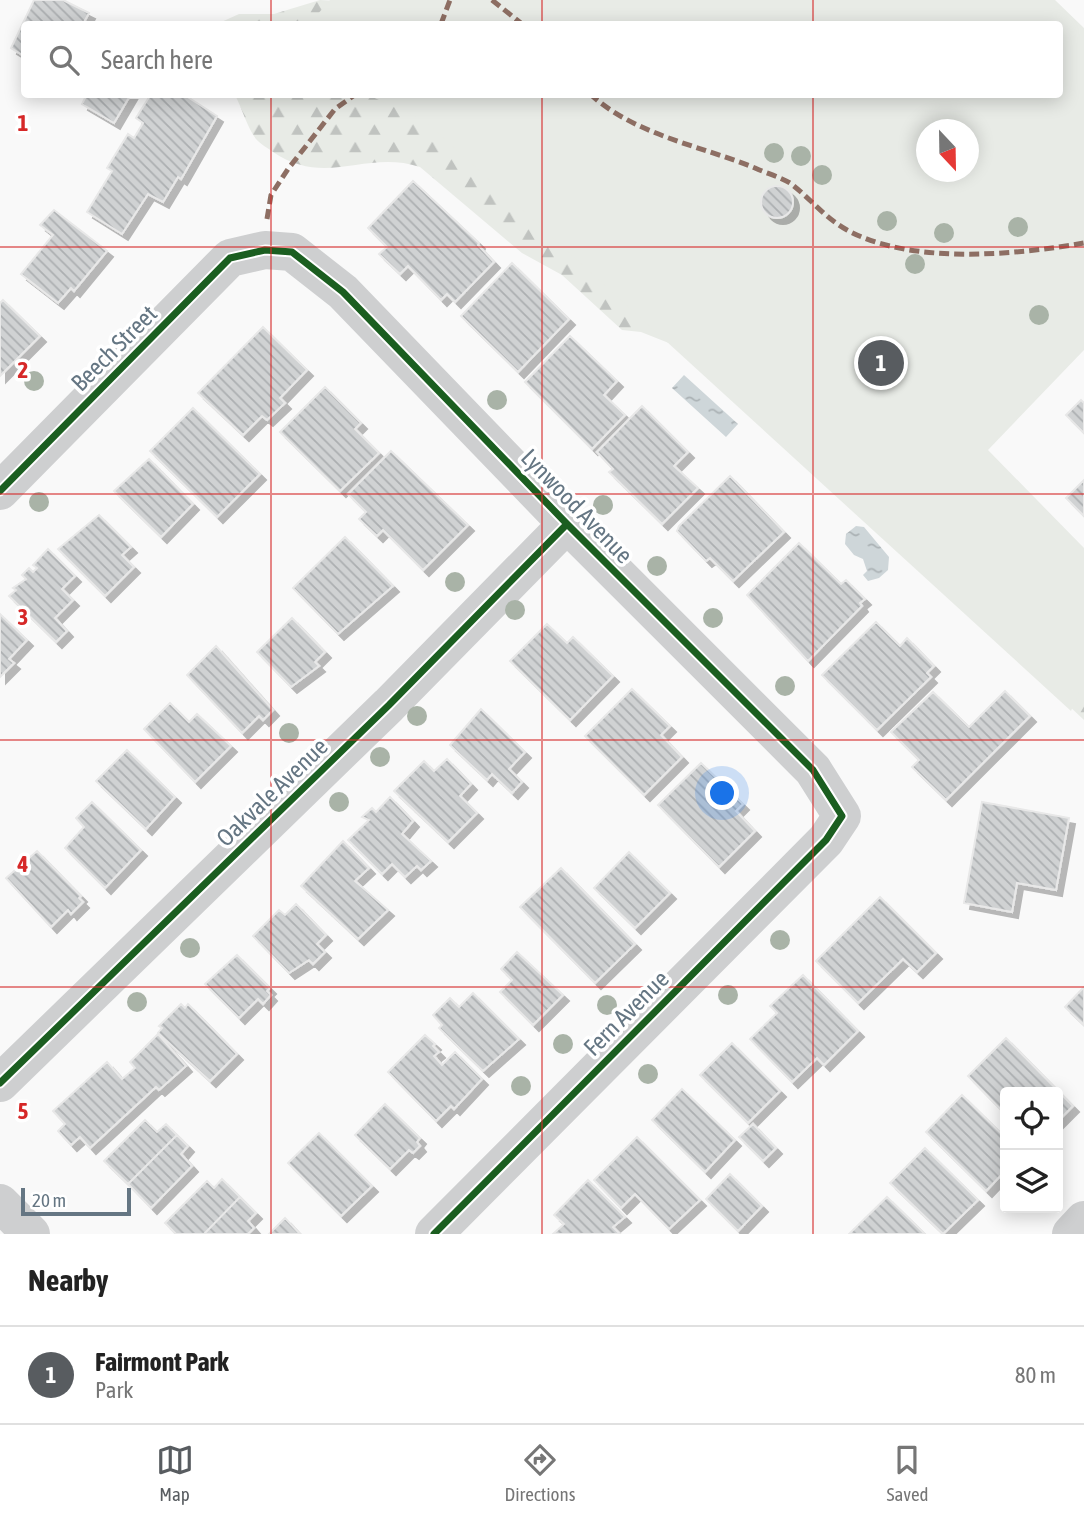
<!DOCTYPE html>
<html lang="en">
<head>
<meta charset="utf-8">
<style>
	:root { --surface:#fff; --page:#f2f2f2; --text:#222; --muted:#767676; --line:#e0e0e0; --accent:#585c60 }
	body { margin:0; font-family:"Asap Condensed",sans-serif; background:var(--page); color:var(--text) }
	.controls { position:absolute; right:21px; bottom:21px; display:grid; overflow:hidden; border-radius:7px; box-shadow:0 4px 18px #0003 }
	.controls button { width:63px; height:63px; display:grid; place-items:center; padding:0; border:0; border-bottom:2px solid var(--line); background:var(--surface); color:var(--text); font:35px sans-serif }
	.compass { position:absolute; left:916px; top:119px; width:63px; height:63px; border-radius:50%; background:var(--surface); box-shadow:0 4px 18px #0003; rotate:158deg }
	.scale { position:absolute; left:21px; bottom:18px; width:110px; box-sizing:border-box; padding-left:7px; border:4px solid #657683; border-top:0; font-size:19px; line-height:24px; white-space:nowrap; color:#657683; -webkit-text-stroke:5px #fff; paint-order:stroke }
	.you { position:absolute; left:723px; top:794px; width:24px; height:24px; margin:-18px; border:5px solid #fff; border-radius:50%; background:#1a73e8; box-shadow:0 0 0 10px #1a73e833 }
	.badge { display:grid; place-items:center; width:46px; height:46px; border-radius:50%; background:var(--accent); color:#fff; font-size:23px; font-weight:700 }
	.pin { position:absolute; translate:-50% -50%; border:4px solid #fff; box-shadow:0 2px 7px #0006 }
	.list { margin:0; padding:0; list-style:none }
	h2 { display:flex; justify-content:space-between; align-items:center; height:91px; margin:0; padding:0 28px; font-size:30px }
	h2 small { font-size:23px; font-weight:400; color:var(--muted) }
	.list li { display:grid; grid-template-columns:46px 1fr auto; gap:21px; align-items:center; box-sizing:border-box; height:98px; padding:0 28px; border-top:2px solid var(--line) }
	.list b { display:block; font-size:26px; white-space:nowrap }
	.list p { margin:0; font-size:23px; white-space:nowrap; color:var(--muted) }
	.list em { font-size:23px; font-style:normal; color:var(--muted) }
	.icon { flex:none; width:38px; height:38px; fill:none; stroke:currentColor; stroke-width:2; stroke-linecap:round; stroke-linejoin:round }
	.map { position:relative; flex:none; width:1084px; height:1234px; overflow:hidden }
	.search { position:absolute; background:var(--surface); box-shadow:0 4px 18px #0003; left:21px; right:21px; top:21px; height:77px; display:flex; align-items:center; gap:18px; box-sizing:border-box; padding:0 24px; border-radius:7px; color:var(--muted); font-size:26px }
	.sheet { height:189px; background:var(--surface) }
	nav { display:flex; justify-content:space-around; align-items:center; box-sizing:border-box; height:98px; border-top:2px solid var(--line); background:var(--surface); font-size:19px; color:var(--muted) }
	nav a { display:grid; justify-items:center; gap:4px }
	nav .on { color:var(--accent) }
	.map>svg:first-child { display:block }
	.forest { fill:url(#forest-firs) }
	.green { fill:#e8ebe6; fill-rule:evenodd }
	.water { fill:url(#water-ripples) }
	.building { fill:url(#building-back-hatch); stroke:#e8e8e8; stroke-width:2; filter:url(#shadow) }
	.lines { fill:none; stroke-linecap:round; stroke-linejoin:round }
	.minor { stroke:#cecfd0; stroke-width:38 }
	.quiet { stroke:#8d6e63; stroke-width:5; stroke-dasharray:10 5; stroke-linecap:butt }
	.cycleway-casing { stroke:#fff; stroke-width:11 }
	.cycleway { stroke:#1b5e20; stroke-width:7 }
	.tree { fill:#a9b3a7 }
	.grid { fill:none; stroke:#d62828; stroke-width:2; stroke-opacity:0.55 }
	.labels { text-anchor:middle; dominant-baseline:central; stroke-width:7; stroke-linejoin:round; paint-order:stroke }
	.street-label { font-size:24px; fill:#657683; stroke:#fff }
	.grid-label { font-size:23px; text-anchor:middle; font-weight:bold; fill:#d62828; stroke:#fff; stroke-width:7; stroke-linejoin:round; paint-order:stroke }
</style>
</head>
<body>
<div class="map">
<svg width="1084" height="1234" viewBox="0 0 1084 1234">
	<defs>
		<pattern id="forest-firs" width="22" height="20" patternUnits="userSpaceOnUse" patternTransform="scale(1.75)"><rect width="22" height="20" fill="#e8ebe6"/><path d="M5 1l3.5 6h-7zM16 11l3.5 6h-7z" fill="#c0c3c0"/></pattern>
		<pattern id="water-ripples" width="26" height="14" patternUnits="userSpaceOnUse" patternTransform="scale(1.75)"><rect width="26" height="14" fill="#ced6d9"/><path d="M2 4q2-2 4 0t4 0M15 11q2-2 4 0t4 0" fill="none" stroke="#abb2b5"/></pattern>
		<pattern id="building-back-hatch" width="6" height="6" patternUnits="userSpaceOnUse" patternTransform="scale(1.75)"><rect width="6" height="6" fill="#d0d2d3"/><path d="M-1 5l2 2M0 0l6 6M5-1l2 2" fill="none" stroke="#acafb1"/></pattern>
		<filter id="shadow"><feDropShadow dx="6" dy="6" stdDeviation="0" flood-color="#0004"/></filter>
	</defs>
	<rect width="100%" height="100%" fill="#f9f9f9"/>
	<path class="forest" d="M320,0L357,2L399,24H217L239,14H274Z
		M235,95H480L977,453L1084,565V720L694,353L641,332L622,330L562,275L522,253L420,167C366,149 326,188 273,152C268,148 260,144 256,139C247,127 242,108 235,95Z"/>
	<path class="green" d="M330,0H1055L1084,28V350L988,450L1084,548V681L1071,711L425,121L368,95L1060,94V24H309ZM926,130H968V172H926Z"/>
	<path class="water" d="M684,375L738,424L726,437L672,388Z
		M856,526L864,527L889,557L888,570L879,578L868,581L863,575L867,571L863,559L854,555L845,544L846,534Z"/>
	<path class="building" d="M34,0H63L89,13L83,24H24V56L11,48Z
		M87,94H131L114,123L82,104Z
		M151,94H183L217,116L184,174L181,179L178,177L163,202L148,194L122,234L87,212L112,171L107,168L128,134L134,138L143,123L136,118Z
		M413,181L479,243L478,245L494,262L455,302L447,294L441,300L408,266L400,274L379,254L387,247L368,228Z
		M761 202a16 16 0 1 1 32 0a16 16 0 1 1-32 0Z
		M54,210L107,251L74,291L71,288L58,303L21,274L53,235L40,225Z
		M512,263L569,319L518,372L461,316Z
		M3,300L40,336L0,376V303Z
		M263,327L307,370L280,398L285,403L267,420L262,416L243,435L198,393Z
		M570,336L617,381L604,395L625,415L592,449L525,382Z
		M325,387L361,423L355,429L379,453L340,491L280,432Z
		M1081,400L1084,403V433L1066,415Z
		M642,406L688,452L674,466L698,488L662,524L609,472L613,469L597,452Z
		M193,408L260,474L217,517L150,451Z
		M391,451L468,525L423,570L383,530L377,536L359,519L366,512L348,494Z
		M149,459L193,504L161,537L114,491Z
		M730,476L784,532L733,581L710,558L706,561L677,531L679,526Z
		M1084,480V516L1066,498Z
		M99,515L131,547L122,555L134,567L105,596L58,549Z
		M345,537L393,586L338,634L293,588Z
		M799,543L841,584L846,580L865,599L860,603L862,606L808,661L747,595Z
		M48,549L75,576L62,589L73,600L55,618L67,631L56,642L9,596L16,590L13,588L26,579L22,575L29,568L33,572L37,568L33,565Z
		M0,614L27,640L9,659L14,663L0,677Z
		M292,618L325,652L315,662L319,666L291,687L257,652Z
		M876,622L900,646L907,638L934,666L927,673L931,677L877,730L822,675Z
		M547,624L567,643L573,637L613,676L570,720L510,661Z
		M216,646L273,710L263,720L259,716L242,733L187,675Z
		M632,689L670,726L661,735L682,757L644,795L585,736Z
		M1005,691L1030,716L946,800L912,767L919,760L891,732L933,692L969,727Z
		M170,703L189,722L197,714L231,746L195,782L144,729Z
		M481,709L525,752L509,769L522,782L512,793L492,774L487,780L450,745Z
		M127,750L175,797L146,829L96,781Z
		M447,759L471,784L460,796L477,813L448,842L394,791L424,761L434,771Z
		M701,763L743,804L736,811L755,831L719,867L658,805Z
		M390,797L413,821L402,834L431,861L421,870L417,866L405,877L392,864L382,874L348,840L369,820L362,817L372,808L376,812Z
		M92,802L141,850L105,888L65,848L84,827L76,818Z
		M982,802L1069,818L1056,890L1017,883L1012,912L964,903Z
		M343,841L369,868L355,881L388,910L358,939L301,886Z
		M37,851L81,896L79,898L83,902L71,914L68,910L51,927L6,878Z
		M629,852L670,893L635,928L594,888Z
		M561,868L635,944L595,983L520,907Z
		M880,897L936,953L917,972L903,959L858,1003L816,961Z
		M296,904L326,935L317,944L325,952L313,964L309,960L289,973L253,936L279,910L285,915Z
		M517,952L563,995L533,1025L500,992L512,980L501,969Z
		M237,955L270,988L267,991L271,995L263,1004L258,999L239,1018L205,984Z
		M803,975L858,1031L824,1065L817,1058L792,1082L750,1039L777,1013L770,1006Z
		M1084,987V1025L1065,1007Z
		M473,993L519,1039L483,1071L439,1028L442,1025L433,1015L450,998L459,1007Z
		M181,1004L185,1008L188,1004L237,1054L210,1081L158,1033L162,1028L159,1026Z
		M158,1034L186,1066L159,1090L156,1087L90,1148L80,1137L71,1145L58,1131L65,1124L53,1111L107,1062L122,1079L135,1068L130,1062Z
		M425,1035L435,1044L433,1046L439,1052L434,1056L442,1065L455,1052L482,1079L454,1109L451,1106L436,1121L388,1072Z
		M1006,1038L1073,1106L1058,1121V1092H1005V1114L968,1076Z
		M732,1043L780,1091L748,1123L700,1075Z
		M682,1089L735,1140L705,1172L652,1120Z
		M962,1095L1005,1137V1171L986,1191L926,1132Z
		M385,1104L420,1138L417,1142L420,1146L413,1153L409,1150L390,1169L355,1135Z
		M145,1120L157,1132L166,1124L177,1135L128,1184L104,1161Z
		M753,1124L776,1148L763,1161L739,1137Z
		M319,1133L372,1186L341,1216L288,1163Z
		M177,1135L188,1146L181,1154L192,1166L151,1208L128,1184Z
		M637,1137L700,1200L669,1229L635,1194L621,1208L594,1180Z
		M925,1148L978,1200L943,1234L890,1183Z
		M730,1174L762,1206L738,1231L706,1199Z
		M222,1179L240,1197L204,1234H176L165,1223L207,1181L214,1188Z
		M588,1180L625,1217L613,1227L620,1234H553L564,1224L554,1215Z
		M240,1197L256,1213L248,1221L254,1228L248,1234H204Z
		M887,1197L925,1234H849Z
		M285,1218L300,1234H269Z"/>
	<g class="lines">
		<path class="minor" d="M0,491L230,258L265,250L292,252L343,292L567,524L813,770L842,816L826,840L434,1234
			M0,1083L389,705L567,524
			M0,1203L31,1234
			M1071,1234L1084,1220"/>
		<path class="quiet" d="M492,0L522,24
			M441,24L450,0
			M590,94C635,135 701,146 755,168C766,173 780,177 790,183C810,198 825,218 847,230C911,265 1014,255 1084,243
			M267,219L271,195L288,169L335,109L356,94"/>
		<g class="cycleway-casing">
			<path id="cycleway" d="M0,491L230,258L265,250L292,252L343,292L567,524L813,770L842,816L826,840L434,1234
				M0,1083L389,705L567,524"/>
		</g>
		<use href="#cycleway" class="cycleway"/>
	</g>
	<g class="tree">
		<circle cx="774" cy="153" r="10"/>
		<circle cx="801" cy="156" r="10"/>
		<circle cx="822" cy="175" r="10"/>
		<circle cx="887" cy="221" r="10"/>
		<circle cx="1018" cy="227" r="10"/>
		<circle cx="944" cy="233" r="10"/>
		<circle cx="915" cy="264" r="10"/>
		<circle cx="1039" cy="315" r="10"/>
		<circle cx="34" cy="381" r="10"/>
		<circle cx="497" cy="400" r="10"/>
		<circle cx="39" cy="502" r="10"/>
		<circle cx="603" cy="505" r="10"/>
		<circle cx="657" cy="566" r="10"/>
		<circle cx="455" cy="582" r="10"/>
		<circle cx="515" cy="610" r="10"/>
		<circle cx="713" cy="618" r="10"/>
		<circle cx="785" cy="686" r="10"/>
		<circle cx="417" cy="716" r="10"/>
		<circle cx="289" cy="733" r="10"/>
		<circle cx="380" cy="757" r="10"/>
		<circle cx="339" cy="802" r="10"/>
		<circle cx="780" cy="940" r="10"/>
		<circle cx="190" cy="948" r="10"/>
		<circle cx="728" cy="995" r="10"/>
		<circle cx="137" cy="1002" r="10"/>
		<circle cx="607" cy="1005" r="10"/>
		<circle cx="563" cy="1044" r="10"/>
		<circle cx="648" cy="1074" r="10"/>
		<circle cx="521" cy="1086" r="10"/>
	</g>
	<path class="grid" d="M271,0V24M542,0V24M813,0V24M271,94V1234M542,94V1234M813,94V1234M0,247H1084M0,494H1084M0,740H1084M0,987H1084"/>
	<g class="labels">
		<g class="street-label">
			<text transform="translate(114 348) rotate(-45)">Beech Street</text>
			<text transform="translate(577 506) rotate(46)">Lynwood Avenue</text>
			<text transform="translate(272 792) rotate(-44)">Oakvale Avenue</text>
			<text transform="translate(626 1013) rotate(-45)">Fern Avenue</text>
		</g>
	</g>
	<g class="grid-label">
		<text x="23" y="131">1</text>
		<text x="23" y="378">2</text>
		<text x="23" y="625">3</text>
		<text x="23" y="872">4</text>
		<text x="23" y="1119">5</text>
	</g>
</svg>
<div class="controls">
<button><svg class="icon" aria-label="locate" viewBox="0 0 24 24"><circle cx="12" cy="12" r="6"/><path d="M12 2v4M12 18v4M2 12h4M18 12h4"/></svg></button>
<button><svg class="icon" aria-label="layers" viewBox="0 0 24 24"><path d="M12 4l9 5-9 5-9-5zM3 14l9 5 9-5"/></svg></button>
</div>
<svg class="compass" viewBox="-18 -18 36 36"><path d="M0-13l5 13h-10z" fill="#e53935"/><path d="M0 13l5-13h-10z" fill="#767676"/></svg>
<div class="scale">20 m</div>
<div class="you"></div>
<div class="pin badge" style="left:881px;top:363px">1</div>
<div class="search"><svg class="icon" aria-label="search" viewBox="0 0 24 24"><circle cx="10" cy="10" r="6"/><path d="M15 15l6 6"/></svg>Search here</div>
</div>
<section class="sheet">
<h2>Nearby<small></small></h2>
<ul class="list">
<li><span class="badge">1</span><div><b>Fairmont Park</b><p>Park</p></div><em>80 m</em></li>
</ul>
</section>
<nav>
<a class="on"><svg class="icon" aria-label="map" viewBox="0 0 24 24"><path d="M3 6l6-2 6 2 6-2v14l-6 2-6-2-6 2zM9 4v14M15 6v14"/></svg>Map</a>
<a><svg class="icon" aria-label="directions" viewBox="0 0 24 24"><path d="M12 3l9 9-9 9-9-9zM9 14v-3h6M13 9l2 2-2 2"/></svg>Directions</a>
<a><svg class="icon" aria-label="saved" viewBox="0 0 24 24"><path d="M7 4h10v16l-5-4-5 4z"/></svg>Saved</a>
</nav>
</body>
</html>
